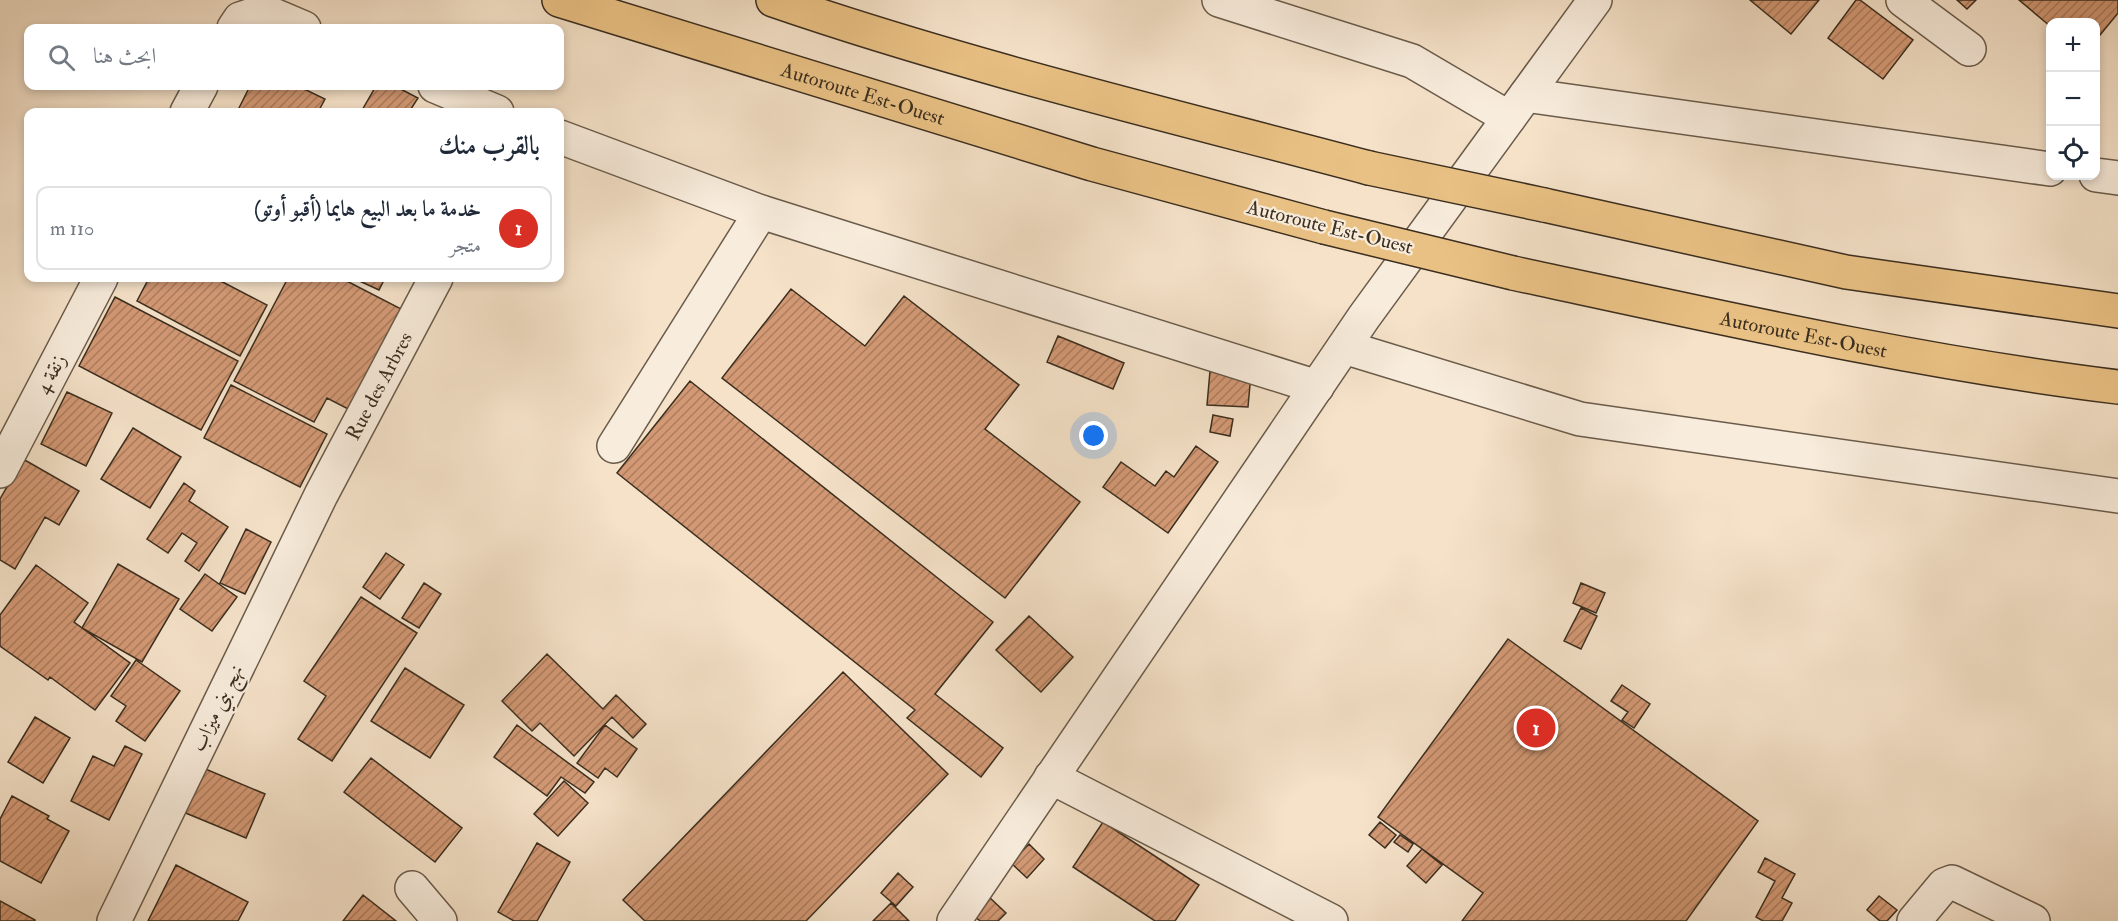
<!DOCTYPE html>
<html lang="ar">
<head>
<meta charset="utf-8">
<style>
	:root { --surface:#fff; --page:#f2f2f3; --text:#1f2937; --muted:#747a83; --line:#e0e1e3; --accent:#d93025 }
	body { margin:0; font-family:"IM FELL Double Pica",Amiri,serif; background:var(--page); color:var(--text); direction:rtl }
	.controls { position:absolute; right:18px; top:18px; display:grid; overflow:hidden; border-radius:12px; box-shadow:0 3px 9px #0003 }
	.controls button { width:54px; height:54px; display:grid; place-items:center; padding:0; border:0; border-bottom:2px solid var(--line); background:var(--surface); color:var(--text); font:30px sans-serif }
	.you { position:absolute; left:1094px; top:436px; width:21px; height:21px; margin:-15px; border:4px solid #fff; border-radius:50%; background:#1a73e8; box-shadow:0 0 0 9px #1a73e833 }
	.badge { display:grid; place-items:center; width:39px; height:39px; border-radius:50%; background:var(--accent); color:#fff; font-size:20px; font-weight:700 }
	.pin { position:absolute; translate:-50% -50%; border:3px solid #fff; box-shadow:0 2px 6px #0006 }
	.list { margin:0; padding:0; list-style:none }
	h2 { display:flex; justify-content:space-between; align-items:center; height:78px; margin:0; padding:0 24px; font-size:26px }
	h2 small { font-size:20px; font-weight:400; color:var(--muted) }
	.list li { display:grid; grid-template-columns:39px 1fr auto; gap:18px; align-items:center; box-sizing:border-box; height:84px; margin:0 12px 12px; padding:0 12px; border:2px solid var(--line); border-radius:12px }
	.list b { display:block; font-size:22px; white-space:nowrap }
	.list p { margin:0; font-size:20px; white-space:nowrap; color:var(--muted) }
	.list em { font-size:20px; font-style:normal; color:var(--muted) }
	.icon { flex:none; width:33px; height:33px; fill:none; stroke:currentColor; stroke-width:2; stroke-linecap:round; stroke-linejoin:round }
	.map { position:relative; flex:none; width:2118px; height:921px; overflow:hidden; direction:ltr }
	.search { position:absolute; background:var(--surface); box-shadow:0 3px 9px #0003; left:24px; top:24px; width:540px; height:66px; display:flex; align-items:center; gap:15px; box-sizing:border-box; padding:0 21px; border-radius:12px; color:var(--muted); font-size:22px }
	.panel { position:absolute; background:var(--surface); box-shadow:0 3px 9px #0003; left:24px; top:108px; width:540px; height:174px; border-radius:12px; direction:rtl }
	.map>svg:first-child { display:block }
	.building { fill:url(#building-hatch); stroke:#3b2e1f; stroke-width:1.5 }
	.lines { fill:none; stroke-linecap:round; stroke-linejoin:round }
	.minor-casing { stroke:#6a5b4a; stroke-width:36 }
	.highway-casing { stroke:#3b2e1f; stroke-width:36 }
	.minor { stroke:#f8ecdc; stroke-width:33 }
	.highway { stroke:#eac184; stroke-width:33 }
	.highway-bridge-casing { stroke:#3b2e1f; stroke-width:36; stroke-linecap:butt }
	.highway-bridge { stroke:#eac184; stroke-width:33 }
	.labels { text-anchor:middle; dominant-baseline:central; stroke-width:4.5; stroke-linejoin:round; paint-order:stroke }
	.street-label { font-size:20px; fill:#3b2e1f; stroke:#f8ecdc }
</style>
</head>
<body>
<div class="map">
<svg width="2118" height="921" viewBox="0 0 2118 921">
	<defs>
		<pattern id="building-hatch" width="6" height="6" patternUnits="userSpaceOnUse" patternTransform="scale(1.5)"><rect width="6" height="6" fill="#d39975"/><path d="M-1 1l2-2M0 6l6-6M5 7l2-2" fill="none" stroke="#ac7d5f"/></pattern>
	</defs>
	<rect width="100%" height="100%" fill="#f5e2c9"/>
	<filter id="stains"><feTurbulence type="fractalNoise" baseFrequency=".00333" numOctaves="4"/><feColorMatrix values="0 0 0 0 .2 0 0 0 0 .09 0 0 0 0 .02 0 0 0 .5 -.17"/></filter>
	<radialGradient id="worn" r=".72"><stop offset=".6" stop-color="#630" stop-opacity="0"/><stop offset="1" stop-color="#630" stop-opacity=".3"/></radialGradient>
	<path class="building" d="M1750,0H1819L1791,34Z
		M1856,0H1860L1913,40L1883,79L1828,38Z
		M1957,0H1976L1967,9Z
		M2019,0H2118V13L2096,40V22H2050V26Z
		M250,86H298L325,99L318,112H237Z
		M376,86H395L418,98L409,112H361Z
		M149,278H215L267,305L240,356L137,301Z
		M288,278H341L405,311L352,411L327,398L314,422L234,381Z
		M353,278H385L379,290Z
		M791,289L865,346L904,296L1019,385L985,429L1080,502L1005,598L722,378Z
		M115,297L238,361L201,430L79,366Z
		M1058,336L1124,363L1113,389L1047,362Z
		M1210,371L1251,374L1248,407L1207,405Z
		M690,381L993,622L935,694L1003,748L981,777L907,718L915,710L617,473Z
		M231,385L327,434L300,487L204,438Z
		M67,392L112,413L86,466L41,444Z
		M1213,415L1233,419L1230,436L1210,432Z
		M133,428L181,457L150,508L101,479Z
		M1196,446L1218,462L1168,533L1103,487L1121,462L1155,486L1166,471L1174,477Z
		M23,459L79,491L59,525L45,517L15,569L0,560V499Z
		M184,483L195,491L189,501L228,527L199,571L185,561L197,543L182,533L168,553L147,539Z
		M246,529L271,542L245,594L220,583Z
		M386,553L404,565L380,599L363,587Z
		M118,564L179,599L142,662L82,628Z
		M36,565L88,603L74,622L130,663L95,710L50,677L48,680L0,646V615Z
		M205,574L237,597L212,631L180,609Z
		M424,583L441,594L419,628L402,618Z
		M1581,583L1605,593L1596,613L1573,603Z
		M361,597L417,633L332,761L298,739L326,696L304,681Z
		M1581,608L1597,616L1581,649L1564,641Z
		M1029,616L1073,657L1041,692L996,650Z
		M1508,639L1758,821L1686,921H1462L1483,893L1378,817Z
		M547,654L603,709L616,695L646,724L633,738L612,717L574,756L540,723L532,731L502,701Z
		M136,660L180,691L145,741L116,721L126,706L111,696Z
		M405,668L464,705L430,758L371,721Z
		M843,672L948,774L806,921H645L623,900Z
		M1622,685L1650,704L1634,728L1622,720L1628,712L1611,701Z
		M35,717L70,738L43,783L8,762Z
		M517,725L594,782L585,793L561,777L547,796L494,757Z
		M605,725L637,749L617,777L605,768L598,778L577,763Z
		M125,746L142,754L109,820L71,801L93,756L114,766Z
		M371,758L462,828L435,862L344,792Z
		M196,765L265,794L246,838L176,809Z
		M564,781L588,803L558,836L534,814Z
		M12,796L49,816L47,819L69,831L41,883L0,861V819Z
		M1103,822L1199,885L1175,921H1155L1073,867Z
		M1380,822L1396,835L1385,848L1369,835Z
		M1400,835L1413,844L1408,852L1394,842Z
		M537,843L570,862L537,921H514L498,912Z
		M1029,844L1044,859L1027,878L1011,863Z
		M1422,849L1442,865L1426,883L1407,866Z
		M1765,858L1795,874L1782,898L1792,903L1782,921H1763L1756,917L1775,881L1758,872Z
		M176,865L248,902L238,921H148Z
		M898,873L913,887L896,906L881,893Z
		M363,895L396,921H343Z
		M1879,896L1897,910L1887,921H1880L1867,910Z
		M989,897L1006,913L998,921H980L972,914Z
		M0,901L35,920V921H0Z
		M891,903L909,921H873Z"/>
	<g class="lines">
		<g class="minor-casing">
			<g id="minor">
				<path d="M1219,0L1412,61L1509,118"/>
				<path d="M1903,0L1969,49"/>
				<path d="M234,28L240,19L264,11L304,28"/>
				<path d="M435,86L497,112"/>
				<path d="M1526,95L2050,169"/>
				<path d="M187,112L201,86"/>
				<path d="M560,137L761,212L1317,387"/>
				<path d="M2096,175L2118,178"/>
				<path d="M1344,347L1580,419L2118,496"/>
				<path d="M614,446L761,212"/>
				<path d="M0,471L101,278"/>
				<path d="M1051,777L1331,921"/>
				<path d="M412,888L440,921"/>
				<path id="s1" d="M114,921L321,495L436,278"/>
				<path d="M954,921L1364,317L1595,0"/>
				<path d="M1914,921L1944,885L1952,882L2033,921"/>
			</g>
		</g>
		<g class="highway-casing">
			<g id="highway">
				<path id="s2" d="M559,0L1092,164L1324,227"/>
				<path d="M773,0C968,67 1170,115 1369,168"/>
				<path d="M1544,205L1846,272L2118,311"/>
				<path id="s3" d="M1513,273C1714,316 1914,362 2118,387"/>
			</g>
		</g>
		<use href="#minor" class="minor"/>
		<use href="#highway" class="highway"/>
		<g class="highway-bridge-casing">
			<path id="highway-bridge" d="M1369,168L1544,205
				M1324,227L1513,273"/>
		</g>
		<use href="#highway-bridge" class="highway-bridge"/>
	</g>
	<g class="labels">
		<g class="street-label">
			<text stroke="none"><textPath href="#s2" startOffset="318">Autoroute Est-Ouest</textPath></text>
			<text transform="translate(1330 227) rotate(14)">Autoroute Est-Ouest</text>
			<text stroke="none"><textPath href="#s3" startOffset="297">Autoroute Est-Ouest</textPath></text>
			<text transform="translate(51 374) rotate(-62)">زنقة 4</text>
			<text stroke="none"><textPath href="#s1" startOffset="597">Rue des Arbres</textPath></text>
			<text transform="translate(217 708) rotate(-64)">نهج بني ميزاب</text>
		</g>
	</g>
	<rect width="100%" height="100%" filter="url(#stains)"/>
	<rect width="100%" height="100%" fill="url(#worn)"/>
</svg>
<div class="controls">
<button>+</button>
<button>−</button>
<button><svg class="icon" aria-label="locate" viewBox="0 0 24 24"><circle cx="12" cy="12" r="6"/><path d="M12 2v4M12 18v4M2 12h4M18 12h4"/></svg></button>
</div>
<div class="you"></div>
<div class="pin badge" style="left:1536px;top:728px">1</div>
<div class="search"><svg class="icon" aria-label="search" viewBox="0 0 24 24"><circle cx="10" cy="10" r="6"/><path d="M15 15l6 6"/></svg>ابحث هنا</div>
<section class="panel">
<h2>بالقرب منك<small></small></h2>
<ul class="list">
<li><span class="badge">1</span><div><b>خدمة ما بعد البيع هايما (أقبو أوتو)</b><p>متجر</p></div><em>110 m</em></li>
</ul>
</section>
</div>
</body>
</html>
